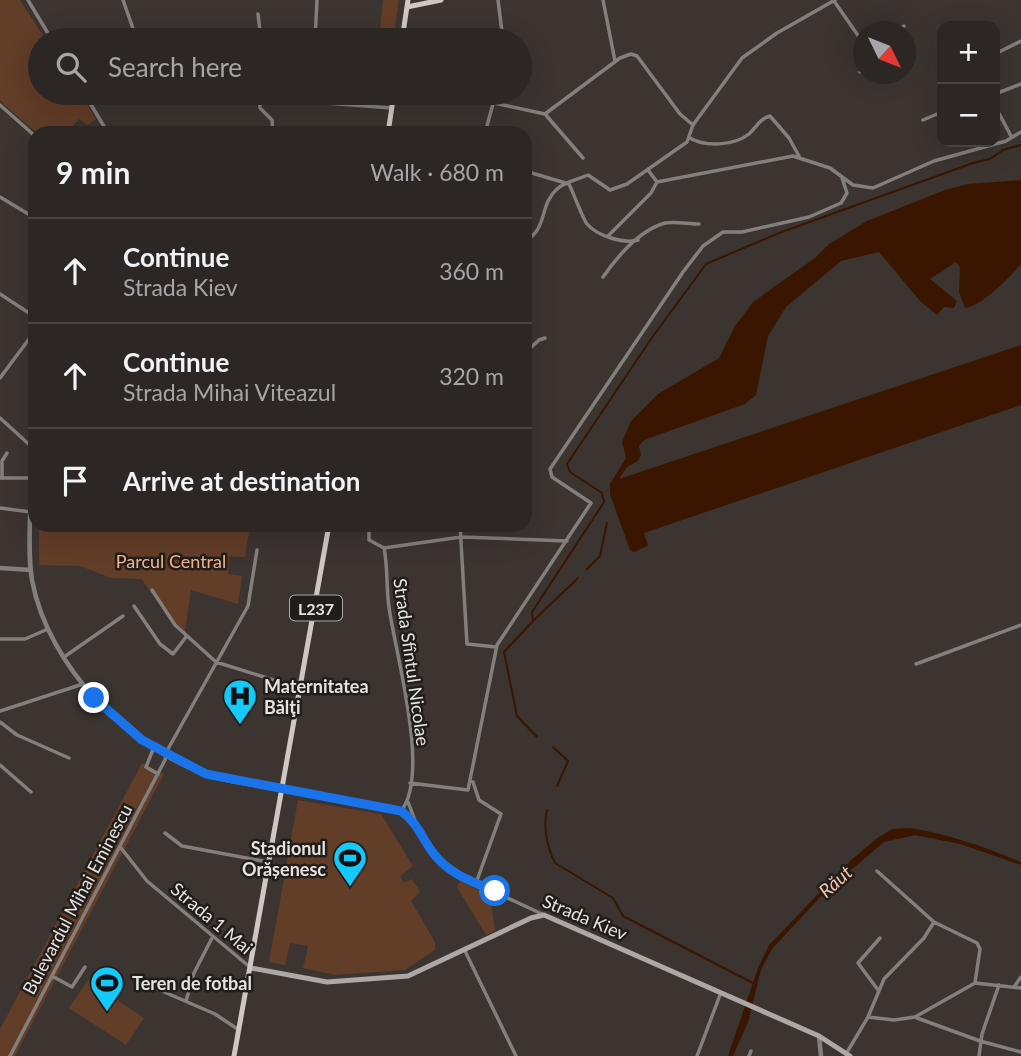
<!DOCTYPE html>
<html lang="en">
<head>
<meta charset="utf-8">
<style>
	:root { --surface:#2c2725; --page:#342f2d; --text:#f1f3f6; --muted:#a6a5a7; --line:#484442 }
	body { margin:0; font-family:Lato,sans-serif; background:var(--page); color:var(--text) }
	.controls { position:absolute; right:21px; top:21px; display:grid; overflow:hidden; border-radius:14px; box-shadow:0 7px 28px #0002 }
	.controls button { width:63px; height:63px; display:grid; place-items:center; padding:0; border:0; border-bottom:2px solid var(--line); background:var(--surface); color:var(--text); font:35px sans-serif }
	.compass { position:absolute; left:853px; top:21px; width:63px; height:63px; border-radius:50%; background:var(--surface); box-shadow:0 7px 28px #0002; rotate:133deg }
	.stop { position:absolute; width:21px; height:21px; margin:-16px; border:5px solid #1a73e8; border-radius:50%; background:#fff }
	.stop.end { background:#1a73e8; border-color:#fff; box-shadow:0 2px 7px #0008 }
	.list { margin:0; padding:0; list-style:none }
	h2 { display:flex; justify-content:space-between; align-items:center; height:91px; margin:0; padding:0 28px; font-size:30px }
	h2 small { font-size:23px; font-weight:400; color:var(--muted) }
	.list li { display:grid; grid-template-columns:46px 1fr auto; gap:21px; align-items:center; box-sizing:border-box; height:105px; padding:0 28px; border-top:2px solid var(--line) }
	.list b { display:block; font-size:26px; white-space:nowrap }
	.list p { margin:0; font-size:23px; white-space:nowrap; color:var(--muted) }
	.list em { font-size:23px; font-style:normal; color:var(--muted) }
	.icon { flex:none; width:38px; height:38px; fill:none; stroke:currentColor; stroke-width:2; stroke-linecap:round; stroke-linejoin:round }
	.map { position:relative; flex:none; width:1021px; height:1056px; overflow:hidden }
	.search { position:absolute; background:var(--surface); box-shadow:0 7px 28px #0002; left:28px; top:28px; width:504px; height:77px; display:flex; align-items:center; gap:18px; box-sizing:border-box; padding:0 24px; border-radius:38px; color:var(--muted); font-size:26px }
	.panel { position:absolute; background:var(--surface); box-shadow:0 7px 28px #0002; left:28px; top:126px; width:504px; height:406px; border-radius:21px }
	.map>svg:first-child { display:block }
	.green { fill:#623d28 }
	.water { fill:#3a1600 }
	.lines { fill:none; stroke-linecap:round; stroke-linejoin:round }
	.stream { stroke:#3a1600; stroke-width:2 }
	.minor { stroke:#827f7d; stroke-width:3.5 }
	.tertiary { stroke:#827f7d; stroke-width:4.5 }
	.secondary { stroke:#ada7a5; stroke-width:5 }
	.primary { stroke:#cec7c3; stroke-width:5 }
	.route { stroke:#1a73e8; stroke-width:9 }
	.labels { text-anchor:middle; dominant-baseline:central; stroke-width:5; stroke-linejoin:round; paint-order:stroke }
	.shield { fill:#201d1b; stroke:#aba8a5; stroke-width:2 }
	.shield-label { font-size:16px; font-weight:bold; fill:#e7e3e0 }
	.park-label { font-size:18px; fill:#f5b38d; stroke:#201d1b }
	.street-label { font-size:18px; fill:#e7e3e0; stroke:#201d1b }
	.poi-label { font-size:18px; font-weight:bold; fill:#e7e3e0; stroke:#201d1b; text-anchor:start }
	.water-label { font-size:19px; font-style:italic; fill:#f4c2a6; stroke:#201d1b }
</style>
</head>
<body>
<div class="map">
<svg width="1021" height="1056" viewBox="0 0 1021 1056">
	<rect width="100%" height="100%" fill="#3b3431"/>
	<path class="green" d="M0,0H20L46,40H40V93H80L96,119L87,125L79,119L66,133H37L0,101Z
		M383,0H399L393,40H379Z
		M39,525H250L245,557L229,556L228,574L242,576L238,604L191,590L185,631L178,627L141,579L111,578L80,566L39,565Z
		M142,763L164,774L15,1056H0V1029Z
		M298,800L381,814L413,866L400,876L404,883L412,879L420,892L411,901L435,942V950L405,970L335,975L303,968L308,946L290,943L285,965L269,962Z
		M460,881L490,896L495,931L486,935L457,887Z
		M88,980L144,1018L126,1045L69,1008Z"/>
	<path class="water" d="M1021,180V264C1010,277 982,306 965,308L959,292L960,267L956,262L930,279L957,301L954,308L944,307L937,315L920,301L879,252L841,261L786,307L768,336L756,395L745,404L644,440L639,446L641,455L638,461L627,467L619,479L1021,345V405L644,533L648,546L634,552L630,550L610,494V484L626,458L622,442L631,421L658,394L719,358L735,326L753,302L815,258L829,244L867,221L945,190L968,184Z
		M910,828C948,834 985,847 1021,862V865L960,844L915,835L884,842L825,892L772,949L761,970L748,1022L733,1056H728L758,968L769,945L850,861L876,839L892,829Z"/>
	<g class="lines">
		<path class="stream" d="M587,569L600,556L607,523
			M533,621L578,578
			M537,737L517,716L504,652L533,621L532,612L604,502L602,493L570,472L567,464L651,339L706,264L779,233L973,163L990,159L1003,150L1021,145
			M553,747L568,761L557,786
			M547,810C543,826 547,848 555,863L613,898L623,916L753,983"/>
		<path class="minor" d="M28,0L52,40
			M123,0L137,40
			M498,0L503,40
			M603,0L615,61
			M834,1L864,44
			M258,14L261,40
			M893,32L904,26
			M315,40L317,0
			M995,54L1021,41
			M860,72L864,67
			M84,93L108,133
			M259,93L260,108L272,120L273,133
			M995,94L1021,84
			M299,101L392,108
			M494,103L545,114L620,58L631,54L637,56L680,114L693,125
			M0,105L35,136
			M995,106L1011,136
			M545,114L583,158
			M923,120L942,112
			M485,133L496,93
			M690,138C705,147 734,146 749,134C757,127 759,119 770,116L789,138L799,156
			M648,170L657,182L793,156L830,168L853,185L873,188L934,161L1006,141L1021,132
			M525,171L569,184C573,192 583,219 587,224C597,236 624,244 638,240
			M0,197L35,218
			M609,235L651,193L657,182
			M525,241C548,229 539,205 557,189C564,182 579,179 588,175L610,190L627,184L687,142L693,125L742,58L777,33L835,0
			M603,277C617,257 640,230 665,223C676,221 688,224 699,224
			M0,294L35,317
			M525,353L539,340L545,338
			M0,378L35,331
			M0,418L33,448
			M0,478H31L35,443
			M2,478V461L7,453
			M0,508L31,512
			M369,525V540L384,548C388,567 386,587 389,607C395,653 431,774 401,811
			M460,525L467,644L496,647
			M384,548L461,537L567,541
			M152,590L175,625L216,662L277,681
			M134,606L160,644L173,654L186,637
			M0,639H25L48,629
			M64,657L123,616
			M916,664L1021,625
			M0,711L83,684
			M0,722L17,735L69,758
			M154,747L146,767L158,774
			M0,765L31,792
			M473,782L479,800L501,814L476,883
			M410,783L468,790L497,645L591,503L552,477L550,469L683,272L703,246L723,232H742L809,217L841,203L847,193L842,178
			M284,790L401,811L417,824L433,853L454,873L542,914
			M408,802L416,823
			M165,833L182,846L268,862
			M121,848L147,881L251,968
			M877,871L934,922L977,943L980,949L975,983
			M465,951L516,1056
			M52,976L72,987L85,967
			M148,985L215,1014L239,1030
			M1014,987L1021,977
			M878,990L858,963L880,938
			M186,1001L194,973L212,938
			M868,1017L894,1020L915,1017L975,983L1021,988
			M917,1018L980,1041L1021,1052
			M846,1054L868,1017L884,979L924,938L934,922
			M10,1056L165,760L168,749L248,606L257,550
			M697,1056L720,995
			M749,1056L751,1051
			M979,1056L982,1034L999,985"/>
		<path class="tertiary" d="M31,478C31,508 27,552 32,580C48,667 131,751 214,777C236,783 260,785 283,790
			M0,568L31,570
			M819,1036L821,1056"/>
		<path class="secondary" d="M251,968L327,982L408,976L531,918L544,915L819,1036L850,1056"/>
		<path class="primary" d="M407,7L441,0
			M402,40L408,0
			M388,133L394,93
			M234,1056L329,525"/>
	</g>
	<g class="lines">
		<path class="route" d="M94,698L142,740L206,774L401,811C418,823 422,839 434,854C449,874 473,882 495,891"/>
	</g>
	<defs>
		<g id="hospital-pin" transform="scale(1.75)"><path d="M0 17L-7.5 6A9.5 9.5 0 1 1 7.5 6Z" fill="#14cafb" stroke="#201d1b"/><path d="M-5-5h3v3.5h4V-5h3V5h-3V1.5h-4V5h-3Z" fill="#111"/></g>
		<g id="stadium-pin" transform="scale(1.75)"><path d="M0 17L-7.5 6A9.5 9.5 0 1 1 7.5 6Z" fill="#14cafb" stroke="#201d1b"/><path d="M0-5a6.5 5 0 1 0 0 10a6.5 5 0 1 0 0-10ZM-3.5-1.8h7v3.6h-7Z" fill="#111"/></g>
	</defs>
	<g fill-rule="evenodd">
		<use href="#hospital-pin" x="240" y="696"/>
		<use href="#stadium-pin" x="350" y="858"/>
		<use href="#stadium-pin" x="107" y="983"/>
	</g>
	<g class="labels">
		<rect class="shield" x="290" y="595.5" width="52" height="25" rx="5"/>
		<g class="shield-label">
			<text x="316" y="608">L237</text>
		</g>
		<g class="park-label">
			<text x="171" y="561">Parcul Central</text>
		</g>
		<g class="street-label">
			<text transform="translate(412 662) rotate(82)">Strada Sfîntul Nicolae</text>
			<text transform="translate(77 899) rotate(-62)">Bulevardul Mihai Eminescu</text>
			<text transform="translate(585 917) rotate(23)">Strada Kiev</text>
			<text transform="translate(212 918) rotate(40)">Strada 1 Mai</text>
		</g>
		<g class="poi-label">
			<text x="264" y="686">Maternitatea<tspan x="264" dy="21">Bălţi</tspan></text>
			<text x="326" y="848" text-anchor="end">Stadionul<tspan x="326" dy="21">Orășenesc</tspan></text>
			<text x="132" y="983">Teren de fotbal</text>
		</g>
		<g class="water-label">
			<text transform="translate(835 881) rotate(-42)">Răut</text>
		</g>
	</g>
</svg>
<div class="controls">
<button>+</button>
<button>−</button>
</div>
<svg class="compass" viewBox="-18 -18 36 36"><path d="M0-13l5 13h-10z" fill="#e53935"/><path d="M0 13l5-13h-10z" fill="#a6a5a7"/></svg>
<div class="stop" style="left:495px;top:891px"></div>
<div class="stop end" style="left:94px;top:698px"></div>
<div class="search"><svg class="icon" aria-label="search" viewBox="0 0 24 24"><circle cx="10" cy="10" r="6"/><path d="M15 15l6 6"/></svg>Search here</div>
<section class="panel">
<h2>9 min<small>Walk · 680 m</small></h2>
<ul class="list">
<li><svg class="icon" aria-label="ahead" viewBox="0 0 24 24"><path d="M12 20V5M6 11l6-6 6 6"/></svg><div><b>Continue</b><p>Strada Kiev</p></div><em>360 m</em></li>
<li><svg class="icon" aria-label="ahead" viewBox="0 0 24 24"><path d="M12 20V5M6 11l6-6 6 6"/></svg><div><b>Continue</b><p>Strada Mihai Viteazul</p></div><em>320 m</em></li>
<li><svg class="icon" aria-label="arrive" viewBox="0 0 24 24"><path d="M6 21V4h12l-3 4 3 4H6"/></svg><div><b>Arrive at destination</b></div></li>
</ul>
</section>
</div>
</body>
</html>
